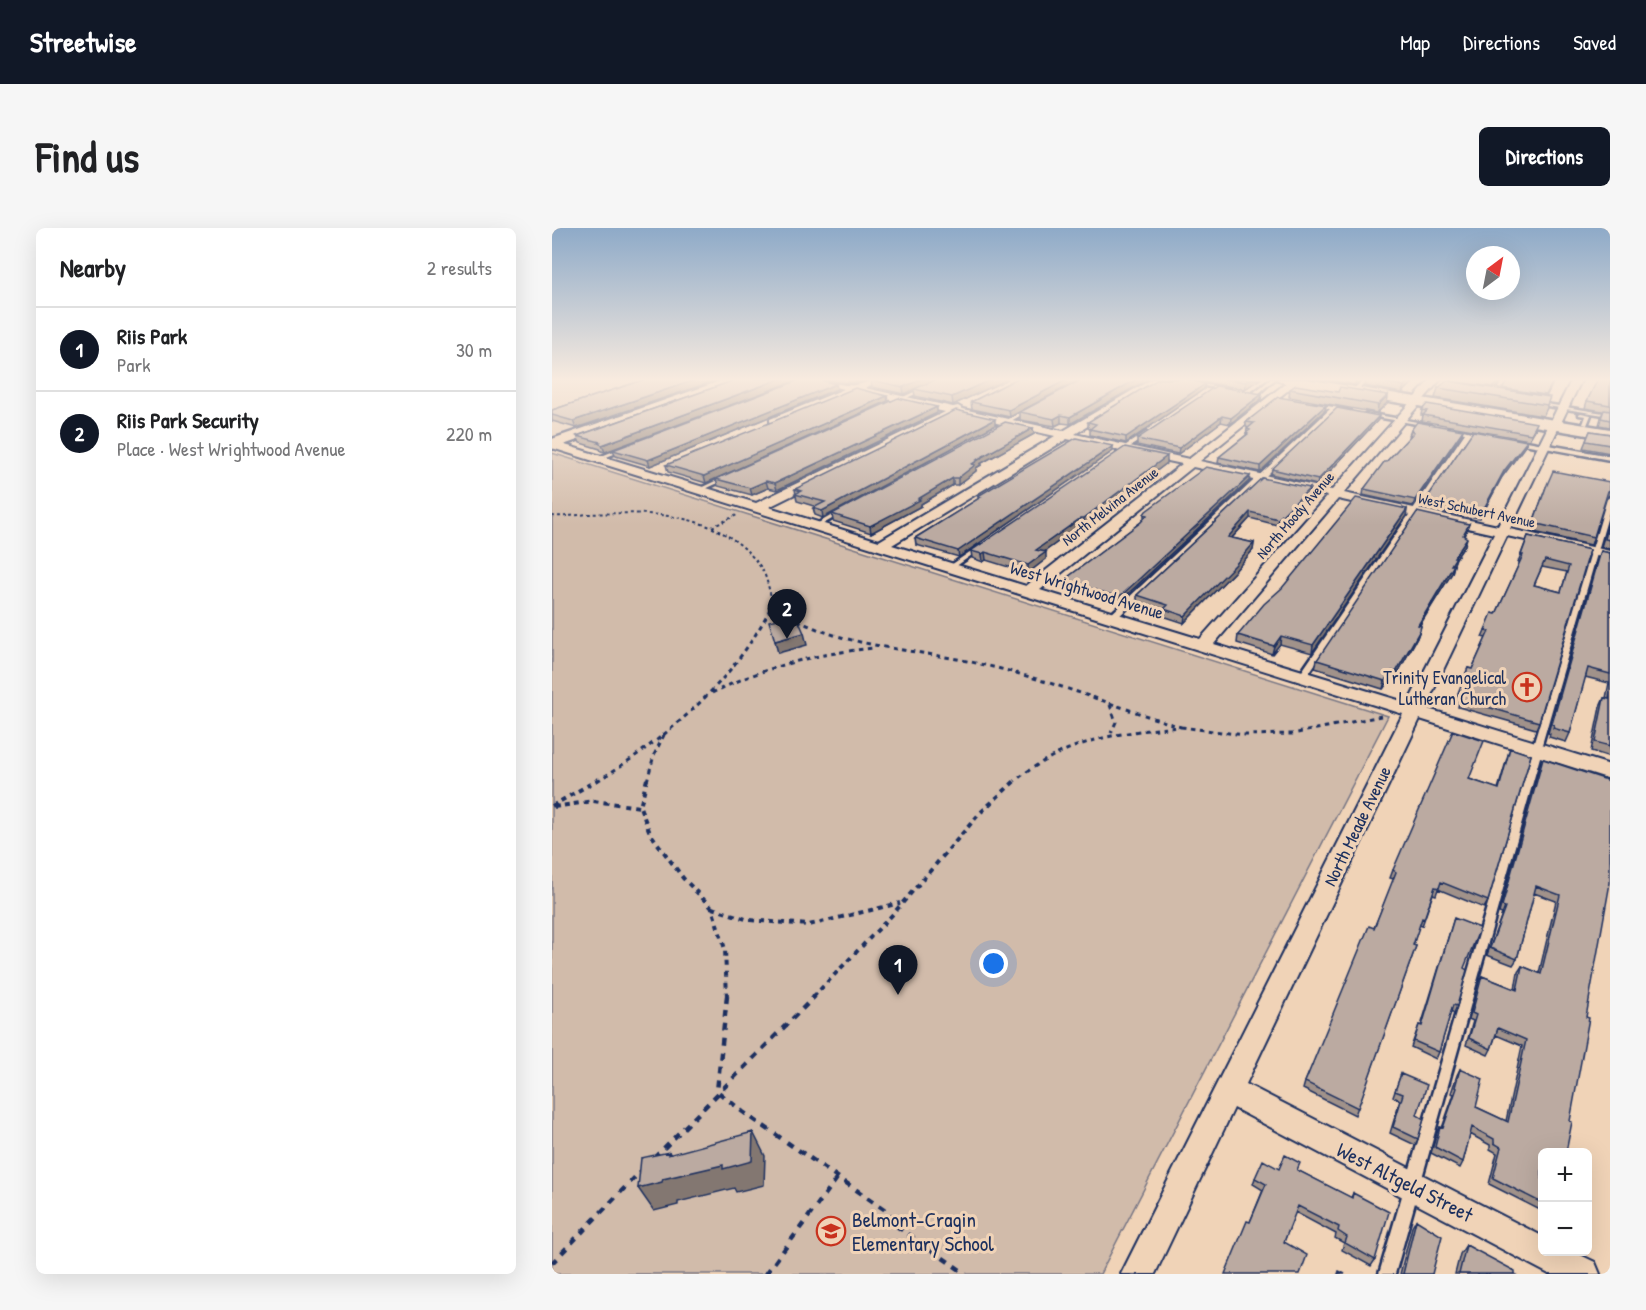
<!DOCTYPE html>
<html lang="en">
<head>
<meta charset="utf-8">
<style>
	:root { --surface:#fff; --page:#f6f6f6; --text:#202124; --muted:#757577; --line:#e0e0e0; --accent:#111827 }
	body { margin:0; font-family:"Patrick Hand",sans-serif; background:var(--page); color:var(--text) }
	.controls { position:absolute; right:18px; bottom:18px; display:grid; overflow:hidden; border-radius:9px; box-shadow:0 6px 24px #0002 }
	.controls button { width:54px; height:54px; display:grid; place-items:center; padding:0; border:0; border-bottom:2px solid var(--line); background:var(--surface); color:var(--text); font:30px sans-serif }
	.compass { position:absolute; left:914px; top:18px; width:54px; height:54px; border-radius:50%; background:var(--surface); box-shadow:0 6px 24px #0002; rotate:32deg }
	.you { position:absolute; left:442px; top:736px; width:21px; height:21px; margin:-15px; border:4px solid #fff; border-radius:50%; background:#1a73e8; box-shadow:0 0 0 9px #1a73e833 }
	.badge { display:grid; place-items:center; width:39px; height:39px; border-radius:50%; background:var(--accent); color:#fff; font-size:20px; font-weight:700 }
	.pin { position:absolute; translate:-50% -50px; filter:drop-shadow(0 2px 3px #0008) }
	.pin::after { content:''; position:absolute; top:32px; width:21px; height:18px; background:inherit; clip-path:polygon(0 0,100% 0,50% 100%) }
	.list { margin:0; padding:0; list-style:none }
	h2 { display:flex; justify-content:space-between; align-items:center; height:78px; margin:0; padding:0 24px; font-size:26px }
	h2 small { font-size:20px; font-weight:400; color:var(--muted) }
	.list li { display:grid; grid-template-columns:39px 1fr auto; gap:18px; align-items:center; box-sizing:border-box; height:84px; padding:0 24px; border-top:2px solid var(--line) }
	.list b { display:block; font-size:22px; white-space:nowrap }
	.list p { margin:0; font-size:20px; white-space:nowrap; color:var(--muted) }
	.list em { font-size:20px; font-style:normal; color:var(--muted) }
	.map { position:relative; flex:none; width:1058px; height:1046px; overflow:hidden; border-radius:9px }
	header { display:flex; align-items:center; gap:36px; box-sizing:border-box; height:84px; padding:0 30px; background:var(--accent); color:#fff }
	header strong { font-size:28px }
	nav { display:flex; gap:33px; margin-inline-start:auto; font-size:21px }
	.intro { display:flex; align-items:center; justify-content:space-between; box-sizing:border-box; height:144px; padding:0 36px }
	h1 { margin:0; font-size:42px }
	.button { padding:15px 27px; border-radius:9px; background:var(--accent); color:#fff; font-size:21px; font-weight:700 }
	main { display:flex; gap:36px; padding:0 36px }
	aside { flex:1; background:var(--surface); border-radius:9px; box-shadow:0 6px 24px #0002 }
	.map>svg:first-child { display:block }
	.built { fill:#e0c7b0 }
	.green { fill:#d1bbaa; stroke:#767584; stroke-width:1.5 }
	.lines { fill:none; stroke-linecap:round; stroke-linejoin:round }
	.lane-casing { stroke:#1b2f5e; stroke-width:5 }
	.street-casing { stroke:#1b2f5e; stroke-width:4 }
	.secondary-casing { stroke:#1b2f5e; stroke-width:5 }
	.path-far3 { stroke:#1b2f5e; stroke-width:2; stroke-dasharray:3 3; stroke-linecap:butt }
	.path-far2 { stroke:#1b2f5e; stroke-width:3; stroke-dasharray:4.5 4.5; stroke-linecap:butt }
	.path-far1 { stroke:#1b2f5e; stroke-width:4; stroke-dasharray:5 5; stroke-linecap:butt }
	.path { stroke:#1b2f5e; stroke-width:4.5; stroke-dasharray:7 7; stroke-linecap:butt }
	.lane { fill:#f0d3b7; fill-rule:evenodd }
	.street { fill:#f0d3b7; fill-rule:evenodd }
	.secondary { fill:#f0d3b7; fill-rule:evenodd }
	.wall { fill:#a1928a; stroke:#1b2f5e; stroke-width:1.5; fill-rule:evenodd }
	.shaded-wall { fill:#837771; stroke:#1b2f5e; stroke-width:1.5 }
	.building { fill:#bbaaa1; stroke:#1b2f5e; stroke-width:1.5; fill-rule:evenodd }
	.labels { text-anchor:middle; dominant-baseline:central; stroke-width:6; stroke-linejoin:round; paint-order:stroke }
	.far-street-label { font-size:15px; fill:#1b2f5e; stroke:#f0d3b7 }
	.street-label { font-size:18px; fill:#1b2f5e; stroke:#f0d3b7 }
	.poi-label { font-size:18px; fill:#1b2f5e; stroke:#f0d3b7; text-anchor:end }
	.near-street-label { font-size:21px; fill:#1b2f5e; stroke:#f0d3b7 }
	.near-poi-label { font-size:21px; fill:#1b2f5e; stroke:#f0d3b7; text-anchor:start }
</style>
</head>
<body>
<header>
<strong>Streetwise</strong>
<nav><a>Map</a><a>Directions</a><a>Saved</a></nav>
</header>
<div class="intro"><h1>Find us</h1><a class="button">Directions</a></div>
<main>
<aside>
<h2>Nearby<small>2 results</small></h2>
<ul class="list">
<li><span class="badge">1</span><div><b>Riis Park</b><p>Park</p></div><em>30 m</em></li>
<li><span class="badge">2</span><div><b>Riis Park Security</b><p>Place · West Wrightwood Avenue</p></div><em>220 m</em></li>
</ul>
</aside>
<div class="map">
<svg width="1058" height="1046" viewBox="0 0 1058 1046">
	<rect width="100%" height="100%" fill="#f0d3b7"/>
	<filter id="ink" filterUnits="userSpaceOnUse"><feTurbulence type="fractalNoise" baseFrequency=".0167" numOctaves="2"/><feDisplacementMap in="SourceGraphic" scale="12" xChannelSelector="R" yChannelSelector="G"/><feConvolveMatrix kernelMatrix="1 2 1 2 8 2 1 2 1" color-interpolation-filters="sRGB"/></filter>
	<g filter="url(#ink)">
		<path class="built" d="M0,151H175L0,212Z"/>
		<path class="green" d="M0,225L836,488L548,1046H0Z"/>
		<g class="lines">
			<g class="lane-casing">
				<path id="lane" d="M391,151H396L346,174L342,173Z
					M615,151H623L677,161L675,162Z
					M719,151H723L705,167H701V165Z
					M813,151H817L804,164H800V162Z
					M952,151H956L944,169H940Z
					M981,174L1058,186V188L983,176H981Z
					M760,176L782,179L798,183L796,184L783,182L563,392H557V388L778,181L760,178Z
					M476,180L480,181L450,198L446,197Z
					M815,185L876,196L878,197L876,198L813,187V186Z
					M1029,185L1039,187L1035,197L1031,196L1034,188L1027,187V186Z
					M898,199L932,207L929,209L918,206L753,451H747L746,449L913,205L896,202L895,201Z
					M594,204L597,206L596,207L570,224L565,223Z
					M963,211L1058,228V232L961,214V212Z
					M72,219L77,220L47,232L42,231Z
					M174,248L179,249L149,263L144,262Z
					M1058,269V281L989,520L990,522L843,1046H827L981,523L980,521L1055,271Z
					M289,282L294,283L266,299L261,298Z
					M428,317L430,318V320L400,341H396V339Z"/>
			</g>
			<g class="street-casing">
				<path id="street" d="M254,151C270,150 290,159 302,157C313,156 320,151 331,151L313,160L401,179L406,178L411,181L511,203L600,151H611L523,206L637,231L739,151H750L648,233L780,262L879,151H889L792,265L946,298L1020,151H1030L958,301L1058,323V331L955,308L873,480L1058,537V551L868,491L694,856L990,1008V1024H1022L1043,1034L1048,1046H997L682,880L603,1046H569L851,486L0,220V213L204,275L393,184L303,164L226,195H218V191L292,161ZM404,186L503,208L327,313L217,279ZM515,211L630,236L474,358L340,317ZM641,239L775,268L648,411L488,362ZM786,271L942,306L856,475L662,416Z"/>
			</g>
			<g class="secondary-casing">
				<path id="secondary" d="M174,151H193L191,154L0,221V211Z
					M725,151H754L1058,201V211L732,155Z"/>
			</g>
			<path class="path-far3" d="M0,288C12,289 25,287 37,286C89,284 151,283 192,320C199,327 207,335 212,345C219,361 216,374 232,384
				M160,299L185,287
				M216,384L221,375"/>
			<path class="path-far2" d="M230,383C288,421 363,420 428,436C496,451 562,478 629,499C569,503 511,513 463,553
				M160,465C212,439 265,425 323,420
				M558,477L564,494L559,505
				M629,499L693,507L740,506L829,488
				M45,553C114,511 180,455 217,383
				M95,553L102,527L114,503"/>
			<path class="path-far1" d="M95,551L88,579L98,605L131,650L160,680L173,721L175,769
				M0,578L47,551
				M2,579L41,573L88,579
				M160,680L197,692L257,697L348,675
				M261,769L341,686L428,585L465,551"/>
			<path class="path" d="M175,768L165,863L191,884L332,981L340,989L343,997L414,1046
				M102,930L263,768
				M0,1035L89,943
				M214,1046L286,949"/>
			<use href="#lane" class="lane"/>
			<use href="#street" class="street"/>
			<use href="#secondary" class="secondary"/>
		</g>
		<path class="wall" d="M94,151H168L24,200L0,193V182Z
			M186,151H248L53,224L49,223L48,221L28,215L25,208Z
			M266,151H321L297,155Z
			M322,151H456L401,177L363,168L362,162L352,166L320,159L319,152Z
			M464,151H529L458,189L420,181L419,174Z
			M531,151H597L518,196L509,195L503,198L468,192V184Z
			M633,151H708L693,161Z
			M773,151H810L803,157L776,152Z
			M814,151H865L850,165L813,158Z
			M900,151H950L943,160L950,162L957,151H1003L994,169L995,180L991,188L883,170L886,160L898,153Z
			M1058,151V199L1047,197L1051,183L1033,180L1035,173Z
			M285,161L98,238L64,228L61,222Z
			M652,161L574,215L538,207V201L536,200V194Z
			M738,161L786,164L836,167L835,175L825,185L737,169Z
			M710,166L709,171L678,196L669,194L626,226L585,217V211Z
			M336,173L154,255L116,244L114,237Z
			M774,177L773,182L708,244L666,235L667,229L694,207L695,201L697,200L694,199V194Z
			M870,182L984,200L977,212L870,193L871,187H869Z
			M385,185L225,262L216,260L200,267L166,258L164,251Z
			M826,192L765,257L719,246L720,241Z
			M443,197L271,290L263,287L261,280L265,279L245,273L243,261Z
			M481,200L482,206L428,236L429,237L424,240V243L406,257H401L369,276V278L319,305L281,293L280,286Z
			M859,202L909,208L861,278L811,267L812,261L834,234L858,208L857,207Z
			M1038,203L1058,206V225L1031,220Z
			M975,213L973,218L950,249L928,290L871,280L873,273Z
			M561,223L407,329L364,317L363,310L426,271V268Z
			M615,235L532,298L529,297L492,324L494,331L476,345L434,332L431,334L420,330L419,323Z
			M710,250L757,266L725,297L698,290L680,310L702,315L701,322L682,344L632,395L611,388L612,383L585,374V367Z
			M697,253L566,375L512,358V352L589,294L592,291V286Z
			M994,259L1054,270L1039,317L978,303Z
			M855,281L854,288L760,425L728,416L720,426L685,415L686,407Z
			M1058,289V321L1049,319Z
			M917,296L915,302L912,308L913,317L904,330L901,337H902L900,345L868,397L869,398L865,410L842,452L838,451L831,461L763,440L765,432Z
			M976,308L1038,322L987,494L984,501L906,479L907,474L904,472L916,440L920,441L934,410L930,409L933,402L944,386L968,334H966ZM990,339L1015,344L1009,364L982,357Z
			M1049,323L1058,325V529L1039,523L1048,479L1052,470H1054L1057,455L1033,449L1018,505L1014,514L997,509L998,506L996,505L1046,331Z
			M958,520L936,673L932,680L886,661L884,667L881,666L870,698L867,697L861,717L864,718L803,887L751,861L753,854L822,700L842,651L838,650L841,642L917,551L946,561Z
			M991,531L1058,553L990,924V983L937,956L945,925L938,921V917L918,906L911,934L908,940L879,925L885,905L888,899L890,900L902,866L899,865L905,847L908,841L924,879L954,893L970,818L944,807L939,821L936,827L914,817L921,793L917,791L927,754L930,748L963,761L966,744L970,738L987,745L1004,673L982,665L965,731L961,737L935,727L950,686L947,685L988,537Z
			M902,690L912,740L905,778L902,785L899,783L887,824L884,831L859,819L867,797L869,798Z
			M849,846L865,887L866,911L863,917L838,905L848,872L841,869Z
			M727,941L745,942L799,970L801,965L823,1032L819,1038L790,1022L792,1015L783,1010L784,1006L743,984L732,1014L698,994L711,962L701,956L703,950Z
			M864,992L880,1046H848L860,999Z
			M914,1017L963,1046H903L908,1026Z"/>
		<path class="shaded-wall" d="M146,151H168L24,200L21,193Z
			M228,151H248L53,224L50,217Z
			M296,151H321L297,155Z
			M370,151H386L352,166L351,159Z
			M440,151H456L401,177L400,169Z
			M516,151H529L458,189L457,182Z
			M585,151H597L518,196V189Z
			M699,151H708L693,161L694,154Z
			M804,151H810L803,157Z
			M859,151H865L850,165L852,158Z
			M948,151H950L940,165L941,159Z
			M284,156L285,161L98,238L96,232Z
			M653,156L652,161L574,215V209Z
			M710,166L709,171L678,196L679,190Z
			M836,167L835,175L825,185L826,177Z
			M335,168L336,173L154,255L152,248Z
			M774,177L773,182L708,244V238Z
			M385,179V185L225,262L223,255Z
			M509,187V195L503,198L502,191Z
			M670,188L669,194L626,226L627,220Z
			M827,188L826,192L765,257L766,252Z
			M443,191V197L271,290L270,283Z
			M481,200L482,206L428,236L429,237L424,240V243L406,257V250L426,231Z
			M911,202L909,208L861,278L863,272Z
			M975,213L973,218L950,249L928,290L930,284L952,243Z
			M561,218V223L407,329L406,323Z
			M615,228V235L532,298V290Z
			M698,248L697,253L566,375V369Z
			M401,250V257L369,276V278L319,305L318,298Z
			M214,253L216,260L200,267L198,260Z
			M758,260L757,266L725,297L726,291Z
			M1058,262V267L1053,270L1056,263Z
			M855,281L854,288L760,425L761,417Z
			M698,284V290L675,315L676,309Z
			M529,290V297L485,329L484,322Z
			M915,310L913,317L904,330L902,336L897,344L902,329Z
			M702,315L701,322L682,344L632,395L633,388Z
			M433,324L434,332L431,334L430,326Z
			M494,324V331L476,345V337Z
			M902,337L900,345L863,404L866,397Z
			M868,402L865,410L842,452L844,444Z
			M252,405L255,417L226,425L223,413Z
			M729,408L728,416L720,426L722,418Z
			M840,443L838,451L831,461L833,453Z
			M201,904L213,928L212,957L184,964L182,960L126,974V977L102,983L86,960L116,927L117,924L131,946Z"/>
		<path class="building" d="M94,151H146L21,193L0,187V182Z
			M186,151H228L50,217L46,215L48,214L25,208Z
			M250,151H263L284,156L96,232L61,222Z
			M322,151H370L351,159L319,152Z
			M386,151H440L400,169L362,161Z
			M464,151H516L457,182L419,174Z
			M531,151H585L518,189L509,187L502,191L468,184Z
			M606,151H632L653,156L574,209L538,201L544,196L536,194Z
			M673,151H699L694,154Z
			M814,151H859L852,158Z
			M900,151H948L941,159L898,153Z
			M957,151H1002L994,167L950,160Z
			M1046,151H1058V177L1035,173Z
			M895,153L998,169L995,177L886,160Z
			M744,157L786,164L788,159L836,167L826,177L738,161Z
			M664,158L710,166L679,190L670,188L627,220L585,211Z
			M303,160L335,168L152,248L114,237Z
			M726,169L774,177L708,238L667,229L696,206L694,205L698,202L695,201L702,195L694,194Z
			M346,170L385,179L223,255L214,253L198,260L164,251Z
			M875,176L985,195L979,206L871,187L875,183L870,182Z
			M785,180L827,188L766,252L720,241Z
			M404,182L443,191L270,283L261,280L273,274L243,266L249,263L243,261Z
			M1052,182L1058,183V192L1049,190Z
			M453,194L481,200L426,231H428L420,236L423,237L406,250H401L366,271L368,272L318,298L280,286Z
			M865,194L911,202L863,272L812,261L832,234H834L862,204L859,202Z
			M921,203L975,213L952,243L930,284L873,273Z
			M1038,203L1058,206V217L1034,213Z
			M524,210L561,218L406,323L363,310L429,269L426,268Z
			M573,219L615,228L532,290H529L484,322L494,324L476,337L433,324L430,326L419,323Z
			M654,239L698,248L573,364L566,369L512,352L589,294L595,287L592,286L594,283Z
			M1001,243L1058,254V262L1056,263L1042,309L981,295L994,259Z
			M710,250L758,260L726,291L698,284L676,309L702,315L683,337L633,388L612,381L616,377L585,367Z
			M804,270L855,281L761,417L729,408L722,418L686,407L712,376L730,360Z
			M865,284L917,296L911,307L915,310L902,329H904L899,337H902L866,397L869,398L868,402L844,444L840,443L833,453L765,432Z
			M1058,293V312L1053,311Z
			M976,308L1038,322L987,494L908,471L910,466L906,465L916,440L920,441L937,403L933,402L940,385L944,386L971,327H969ZM993,332L1017,338L1009,364L982,357Z
			M1049,323L1058,325V446L1036,440L1018,505L1001,500L1002,497L1000,496Z
			M244,387L252,405L223,413L217,393Z
			M1058,464V518L1043,514L1052,470L1057,471Z
			M901,503L932,513L917,551L947,561L958,520L979,527L936,673L889,654L887,660L883,659L872,691L870,690L861,717L864,718L806,880L753,854L810,715L817,698L822,700L844,644L841,642Z
			M991,531L1058,553V655L1034,789L1037,790L1018,893L1020,894L1014,924H990V975L941,950L949,919L942,915V911L920,899L911,934L883,919L888,899L891,900L905,860L903,859L908,841L931,851L924,879L956,894L974,812L946,800L939,821L917,810L924,787L920,785L930,748L965,762L970,738L989,746L1008,667L984,658L965,731L938,720L953,679L950,678Z
			M902,690L928,700L912,740L915,742L905,778L901,777L887,824L862,813L867,797L870,798Z
			M849,846L875,857L865,887L872,891L866,911L841,899L851,866L843,863Z
			M201,904L200,933L171,941V937L111,951L110,954L86,960L89,930L117,924L116,927Z
			M733,927L748,935L745,942L800,970L801,965L837,984L823,1032L793,1015L795,1009L786,1003L787,999L746,978L732,1014L755,1027L748,1046H673L695,993L698,994L714,956L703,950L711,932L727,941Z
			M864,992L890,1008L880,1046H851Z
			M914,1017L963,1043V1046H907Z
			M787,1043L793,1046H786Z"/>
	</g>
	<linearGradient id="sky" x2="0" y2="1"><stop stop-color="#8eaac8"/><stop offset="0.51" stop-color="#f8ebdf"/><stop offset="1" stop-color="#f8ebdf" stop-opacity="0"/></linearGradient>
	<rect width="1058" height="297" fill="url(#sky)"/>
	<defs>
		<g id="church-ring" transform="scale(1.5)"><circle r="9.5" fill="#f0d3b7" stroke="#c8321e" stroke-width="1.5"/><path d="M-1.2-6h2.4v3.5h3.3v2.4h-3.3V6h-2.4V-.1h-3.3v-2.4h3.3Z" fill="#c8321e"/></g>
		<g id="school-ring" transform="scale(1.5)"><circle r="9.5" fill="#f0d3b7" stroke="#c8321e" stroke-width="1.5"/><path d="M0-5L7-2L0 1L-7-2ZM-4 1L0 2.5L4 1V4Q0 6-4 4Z" fill="#c8321e"/></g>
	</defs>
	<g fill-rule="evenodd">
		<use href="#church-ring" x="975" y="459"/>
		<use href="#school-ring" x="279" y="1003"/>
	</g>
	<g class="labels">
		<g class="far-street-label">
			<text transform="translate(558 278) rotate(-38)">North Melvina Avenue</text>
			<text transform="translate(925 282) rotate(12)">West Schubert Avenue</text>
			<text transform="translate(743 287) rotate(-49)">North Moody Avenue</text>
		</g>
		<g class="street-label">
			<text transform="translate(535 362) rotate(17)">West Wrightwood Avenue</text>
			<text transform="translate(805 598) rotate(-64)">North Meade Avenue</text>
		</g>
		<g class="poi-label">
			<text x="954" y="449">Trinity Evangelical<tspan x="954" dy="21">Lutheran Church</tspan></text>
		</g>
		<g class="near-street-label">
			<text transform="translate(853 954) rotate(27)">West Altgeld Street</text>
		</g>
		<g class="near-poi-label">
			<text x="300" y="991">Belmont-Cragin<tspan x="300" dy="24">Elementary School</tspan></text>
		</g>
	</g>
</svg>
<div class="controls">
<button>+</button>
<button>−</button>
</div>
<svg class="compass" viewBox="-18 -18 36 36"><path d="M0-13l5 13h-10z" fill="#e53935"/><path d="M0 13l5-13h-10z" fill="#757577"/></svg>
<div class="you"></div>
<div class="pin badge" style="left:346px;top:767px">1</div>
<div class="pin badge" style="left:235px;top:411px">2</div>
</div>
</main>
</body>
</html>
